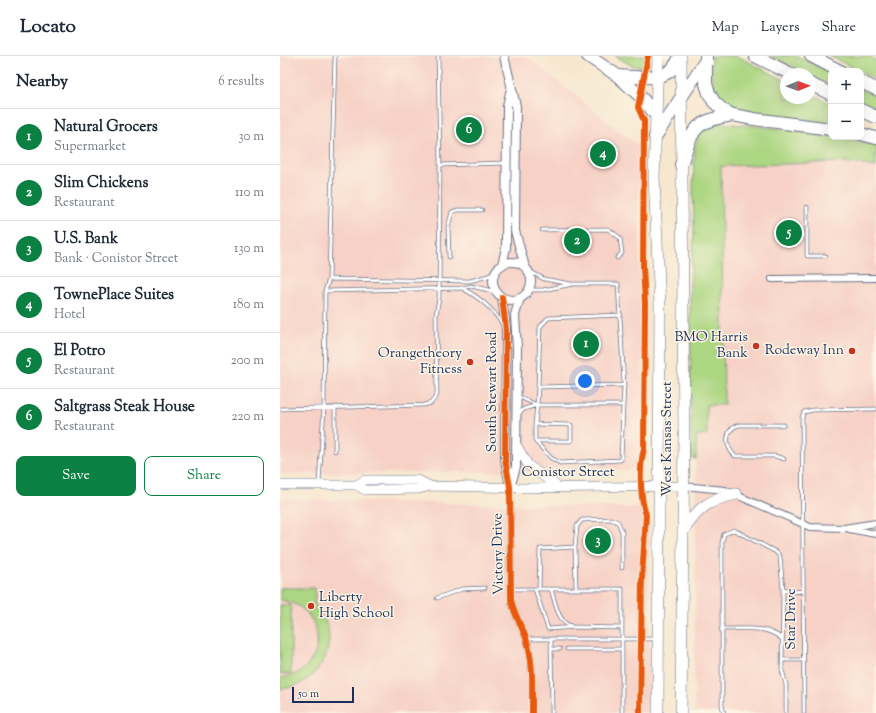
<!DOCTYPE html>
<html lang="en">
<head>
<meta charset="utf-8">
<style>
	:root { --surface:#fff; --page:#f6f6f7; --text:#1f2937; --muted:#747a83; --line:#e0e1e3; --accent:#0b8043 }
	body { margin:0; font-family:"Sorts Mill Goudy",serif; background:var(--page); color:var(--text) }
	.controls { position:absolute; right:12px; top:12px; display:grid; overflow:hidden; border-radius:8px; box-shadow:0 4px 16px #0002 }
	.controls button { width:36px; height:36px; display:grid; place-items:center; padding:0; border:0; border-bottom:1px solid var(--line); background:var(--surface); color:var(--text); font:20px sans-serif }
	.compass { position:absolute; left:500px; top:12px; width:36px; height:36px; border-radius:50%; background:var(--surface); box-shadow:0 4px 16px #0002; rotate:89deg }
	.scale { position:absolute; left:12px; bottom:10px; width:62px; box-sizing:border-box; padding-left:4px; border:2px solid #1b2f5e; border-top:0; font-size:11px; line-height:14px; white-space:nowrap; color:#1b2f5e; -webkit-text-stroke:3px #fcf5e5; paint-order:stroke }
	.you { position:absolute; left:305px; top:325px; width:14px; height:14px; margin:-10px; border:3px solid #fff; border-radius:50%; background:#1a73e8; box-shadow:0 0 0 6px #1a73e833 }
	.badge { display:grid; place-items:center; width:26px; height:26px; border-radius:50%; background:var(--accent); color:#fff; font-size:13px; font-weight:700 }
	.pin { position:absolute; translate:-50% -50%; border:2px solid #fff; box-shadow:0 1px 4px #0006 }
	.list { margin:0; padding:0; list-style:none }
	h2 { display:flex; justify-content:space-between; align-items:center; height:52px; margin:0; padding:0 16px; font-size:17px }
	h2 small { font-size:13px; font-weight:400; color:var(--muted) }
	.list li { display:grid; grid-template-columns:26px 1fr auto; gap:12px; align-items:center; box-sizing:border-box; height:56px; padding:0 16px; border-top:1px solid var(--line) }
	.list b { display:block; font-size:15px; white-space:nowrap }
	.list p { margin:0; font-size:13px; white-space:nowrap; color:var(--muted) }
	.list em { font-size:13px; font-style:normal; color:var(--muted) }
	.actions { display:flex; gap:8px; padding:12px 16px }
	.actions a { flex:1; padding:9px 0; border:1px solid var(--accent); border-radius:8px; text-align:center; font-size:14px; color:var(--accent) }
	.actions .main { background:var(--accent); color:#fff }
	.map { position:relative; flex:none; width:596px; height:657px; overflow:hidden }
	header { display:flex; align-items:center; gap:24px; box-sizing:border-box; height:56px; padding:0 20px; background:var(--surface); border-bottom:1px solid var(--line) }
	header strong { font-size:19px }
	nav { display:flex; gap:22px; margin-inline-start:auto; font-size:14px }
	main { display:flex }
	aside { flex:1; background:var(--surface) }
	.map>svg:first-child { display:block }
	.built { fill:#f7d1c6 }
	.green { fill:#acd681; stroke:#648270 }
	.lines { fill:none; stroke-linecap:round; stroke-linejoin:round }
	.service-casing { stroke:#686f86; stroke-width:4.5 }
	.minor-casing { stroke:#686f86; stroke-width:8 }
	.tertiary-casing { stroke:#686f86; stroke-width:10 }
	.secondary-casing { stroke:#686f86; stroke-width:10 }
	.trunk-casing { stroke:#686f86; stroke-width:12 }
	.motorway-casing { stroke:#686f86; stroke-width:14 }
	.service { stroke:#fff; stroke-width:3 }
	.minor { stroke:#fff; stroke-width:6 }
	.tertiary { stroke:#fff; stroke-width:8 }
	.secondary { stroke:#fff; stroke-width:9 }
	.trunk { stroke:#fff; stroke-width:11 }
	.motorway { stroke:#fff; stroke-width:12 }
	.cycleway-casing { stroke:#fcf5e5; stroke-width:8 }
	.cycleway { stroke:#e8590c; stroke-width:6 }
	.poi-dot { fill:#c8321e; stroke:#fcf5e5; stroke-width:1.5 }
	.labels { text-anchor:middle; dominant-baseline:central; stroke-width:3; stroke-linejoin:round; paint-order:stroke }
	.poi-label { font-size:14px; fill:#1b2f5e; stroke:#fcf5e5; text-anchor:end }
	.street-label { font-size:14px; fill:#1b2f5e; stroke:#fcf5e5 }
</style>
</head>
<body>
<header>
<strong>Locato</strong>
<nav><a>Map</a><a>Layers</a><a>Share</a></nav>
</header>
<main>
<aside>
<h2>Nearby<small>6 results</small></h2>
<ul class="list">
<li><span class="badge">1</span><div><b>Natural Grocers</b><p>Supermarket</p></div><em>30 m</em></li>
<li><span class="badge">2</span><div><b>Slim Chickens</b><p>Restaurant</p></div><em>110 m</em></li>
<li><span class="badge">3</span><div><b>U.S. Bank</b><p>Bank · Conistor Street</p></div><em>130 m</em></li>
<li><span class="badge">4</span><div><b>TownePlace Suites</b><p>Hotel</p></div><em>180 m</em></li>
<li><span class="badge">5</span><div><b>El Potro</b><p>Restaurant</p></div><em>200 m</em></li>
<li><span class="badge">6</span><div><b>Saltgrass Steak House</b><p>Restaurant</p></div><em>220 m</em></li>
</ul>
<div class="actions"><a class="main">Save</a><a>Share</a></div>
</aside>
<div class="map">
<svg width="596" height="657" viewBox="0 0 596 657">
	<rect width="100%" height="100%" fill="#fcf5e5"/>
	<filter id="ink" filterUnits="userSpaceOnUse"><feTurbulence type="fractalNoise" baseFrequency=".025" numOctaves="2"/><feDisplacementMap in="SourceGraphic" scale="8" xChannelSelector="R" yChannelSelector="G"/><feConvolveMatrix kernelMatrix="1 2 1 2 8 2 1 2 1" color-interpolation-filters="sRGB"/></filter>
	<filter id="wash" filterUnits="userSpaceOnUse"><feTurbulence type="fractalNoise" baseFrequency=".012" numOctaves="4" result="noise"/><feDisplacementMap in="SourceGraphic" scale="16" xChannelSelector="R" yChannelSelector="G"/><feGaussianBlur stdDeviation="0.9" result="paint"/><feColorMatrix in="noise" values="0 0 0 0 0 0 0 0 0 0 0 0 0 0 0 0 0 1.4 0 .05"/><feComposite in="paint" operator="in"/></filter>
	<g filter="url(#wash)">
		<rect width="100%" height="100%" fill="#f7e7cf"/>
		<path class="built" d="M0,0H246L358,90L364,393L363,406L349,414L0,418Z
			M565,106L596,111V657H414L416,379H427L426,349H444L441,110Z
			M0,443L369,452L370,657H0Z"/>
		<path class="green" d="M335,0H365L364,11L352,10Z
			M432,0H457L506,25V42H530V37L551,48V67L468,55L452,50L439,42L433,32L431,14Z
			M491,0H517L551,17V31L530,20V18H526Z
			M550,0H589L596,5V24Z
			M581,33L596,40V54L581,46Z
			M439,67C491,71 545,77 596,89V111L565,106L441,110L444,349H426L427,379H416V403L411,402L410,229L414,178L413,130L415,90L418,78L429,68Z
			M0,532H35C35,537 34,543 35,548C37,556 46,563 48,573C54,603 30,631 0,633V622C50,617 49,550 0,544Z
			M0,549H11V618H0Z"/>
	</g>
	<g filter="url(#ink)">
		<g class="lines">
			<g class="service-casing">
				<path id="service" d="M160,109L226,107
					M527,151V200H546
					M262,174L328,173L340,182L342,197L337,202
					M169,201L168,171L172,156L178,154H202
					M249,215L264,223L291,228
					M49,223L190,225L215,218
					M182,232C200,242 212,252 223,269
					M249,234H263L293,228H338L344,329L258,331L260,271L268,262L341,259
					M45,235L182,232L191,230L217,236
					M258,331L257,349H343L344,329
					M237,340L257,349L244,353L238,358
					M55,351V395
					M0,353L144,349L151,347L157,339L156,259L159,242L160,109L158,0
					M255,368L257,349
					M504,369H459C444,373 445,391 455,400H495L504,403
					M255,385H291V369L255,368V385L271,402L280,407L341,404L343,349
					M39,427L44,352L45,235L49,223L55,0
					M295,491L297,470L302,464L331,463L338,466L342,476V512
					M231,533H342V657
					M255,533L268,573L296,571L342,572
					M259,533L260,493L295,491L296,533
					M271,533C275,545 278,567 291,570
					M503,533L514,536L523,535
					M157,542L182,533L205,532
					M441,573C463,574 485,568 502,583
					M246,583H377
					M271,583L272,657
					M271,593H280
					M287,593H342
					M502,604H523
					M444,657L442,650V486L444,478L454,474L496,496L500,501L503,533L502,614L506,629V657
					M524,657L522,361L524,356L533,354L596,353"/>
			</g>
			<g class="minor-casing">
				<path id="minor" d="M492,223L596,222
					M403,430L445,434L530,471L564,472L596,467
					M230,431L231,544C234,558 241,569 246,582C254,605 252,633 252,657
					M569,473L596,478"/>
			</g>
			<g class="tertiary-casing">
				<path id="tertiary" d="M224,0L236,50L235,175L245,211
					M213 225a19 19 0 1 1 38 0a19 19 0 1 1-38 0Z
					M222,209L226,192L227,50L231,33
					M222,241L226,274L225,403L230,431
					M231,428L236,411L237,292L235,259L240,242"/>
			</g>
			<g class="secondary-casing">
				<path id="secondary" d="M237,390L248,409L278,431
					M0,429H76L85,434L139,433L150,430L244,432L403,430
					M76,429L85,424H138L150,430"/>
			</g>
			<g class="trunk-casing">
				<path id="trunk" d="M378,0L374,121L380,250L378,657
					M401,0L404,380L401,657
					M403,475C419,451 428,444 456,438"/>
			</g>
			<g class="motorway-casing">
				<path id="motorway" d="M308,0L338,20L360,40L376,59
					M426,0V28L429,37L434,46L443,54L453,59L474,63L551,73
					M475,0L511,18
					M531,0L560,15
					M338,20C362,21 391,28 400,0
					M581,26L596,33
					M530,28L551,38
					M581,54L596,61
					M581,78L596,82
					M375,81L426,4
					M401,109C413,73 413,65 453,59"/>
			</g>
			<use href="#service" class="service"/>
			<use href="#minor" class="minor"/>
			<use href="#tertiary" class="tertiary"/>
			<use href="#secondary" class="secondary"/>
			<use href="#trunk" class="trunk"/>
			<use href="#motorway" class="motorway"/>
			<g class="cycleway-casing">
				<path id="cycleway" d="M222,241L226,274L225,403L230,431L231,544C234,558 241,569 246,582C254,605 252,633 252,657
					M360,657L362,521L366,459C360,442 359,411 364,393L365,247L363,211L364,65L358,51L368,0"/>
			</g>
			<use href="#cycleway" class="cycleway"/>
		</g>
	</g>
	<g class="poi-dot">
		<circle cx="476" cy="290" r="4"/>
		<circle cx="572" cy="295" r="4"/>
		<circle cx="190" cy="306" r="4"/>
		<circle cx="31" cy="550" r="4"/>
	</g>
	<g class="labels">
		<g class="poi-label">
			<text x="468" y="282">BMO Harris<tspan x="468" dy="16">Bank</tspan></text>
			<text x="564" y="295">Rodeway Inn</text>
			<text x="182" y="298">Orangetheory<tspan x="182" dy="16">Fitness</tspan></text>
			<text x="39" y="542" text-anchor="start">Liberty<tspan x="39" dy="16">High School</tspan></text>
		</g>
		<g class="street-label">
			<text transform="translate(213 336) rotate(-90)">South Stewart Road</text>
			<text transform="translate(388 383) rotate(-90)">West Kansas Street</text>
			<text x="288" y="417">Conistor Street</text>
			<text transform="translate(219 498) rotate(-91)">Victory Drive</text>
			<text transform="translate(512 563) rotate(-90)">Star Drive</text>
		</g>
	</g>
</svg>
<div class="controls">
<button>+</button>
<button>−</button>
</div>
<svg class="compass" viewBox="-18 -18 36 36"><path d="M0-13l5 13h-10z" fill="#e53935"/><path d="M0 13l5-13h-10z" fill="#747a83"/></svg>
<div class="scale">50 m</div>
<div class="you"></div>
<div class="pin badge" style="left:306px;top:288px">1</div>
<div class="pin badge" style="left:297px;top:185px">2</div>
<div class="pin badge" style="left:318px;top:485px">3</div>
<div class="pin badge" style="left:323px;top:98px">4</div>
<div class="pin badge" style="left:509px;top:177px">5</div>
<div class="pin badge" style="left:189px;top:74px">6</div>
</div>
</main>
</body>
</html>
